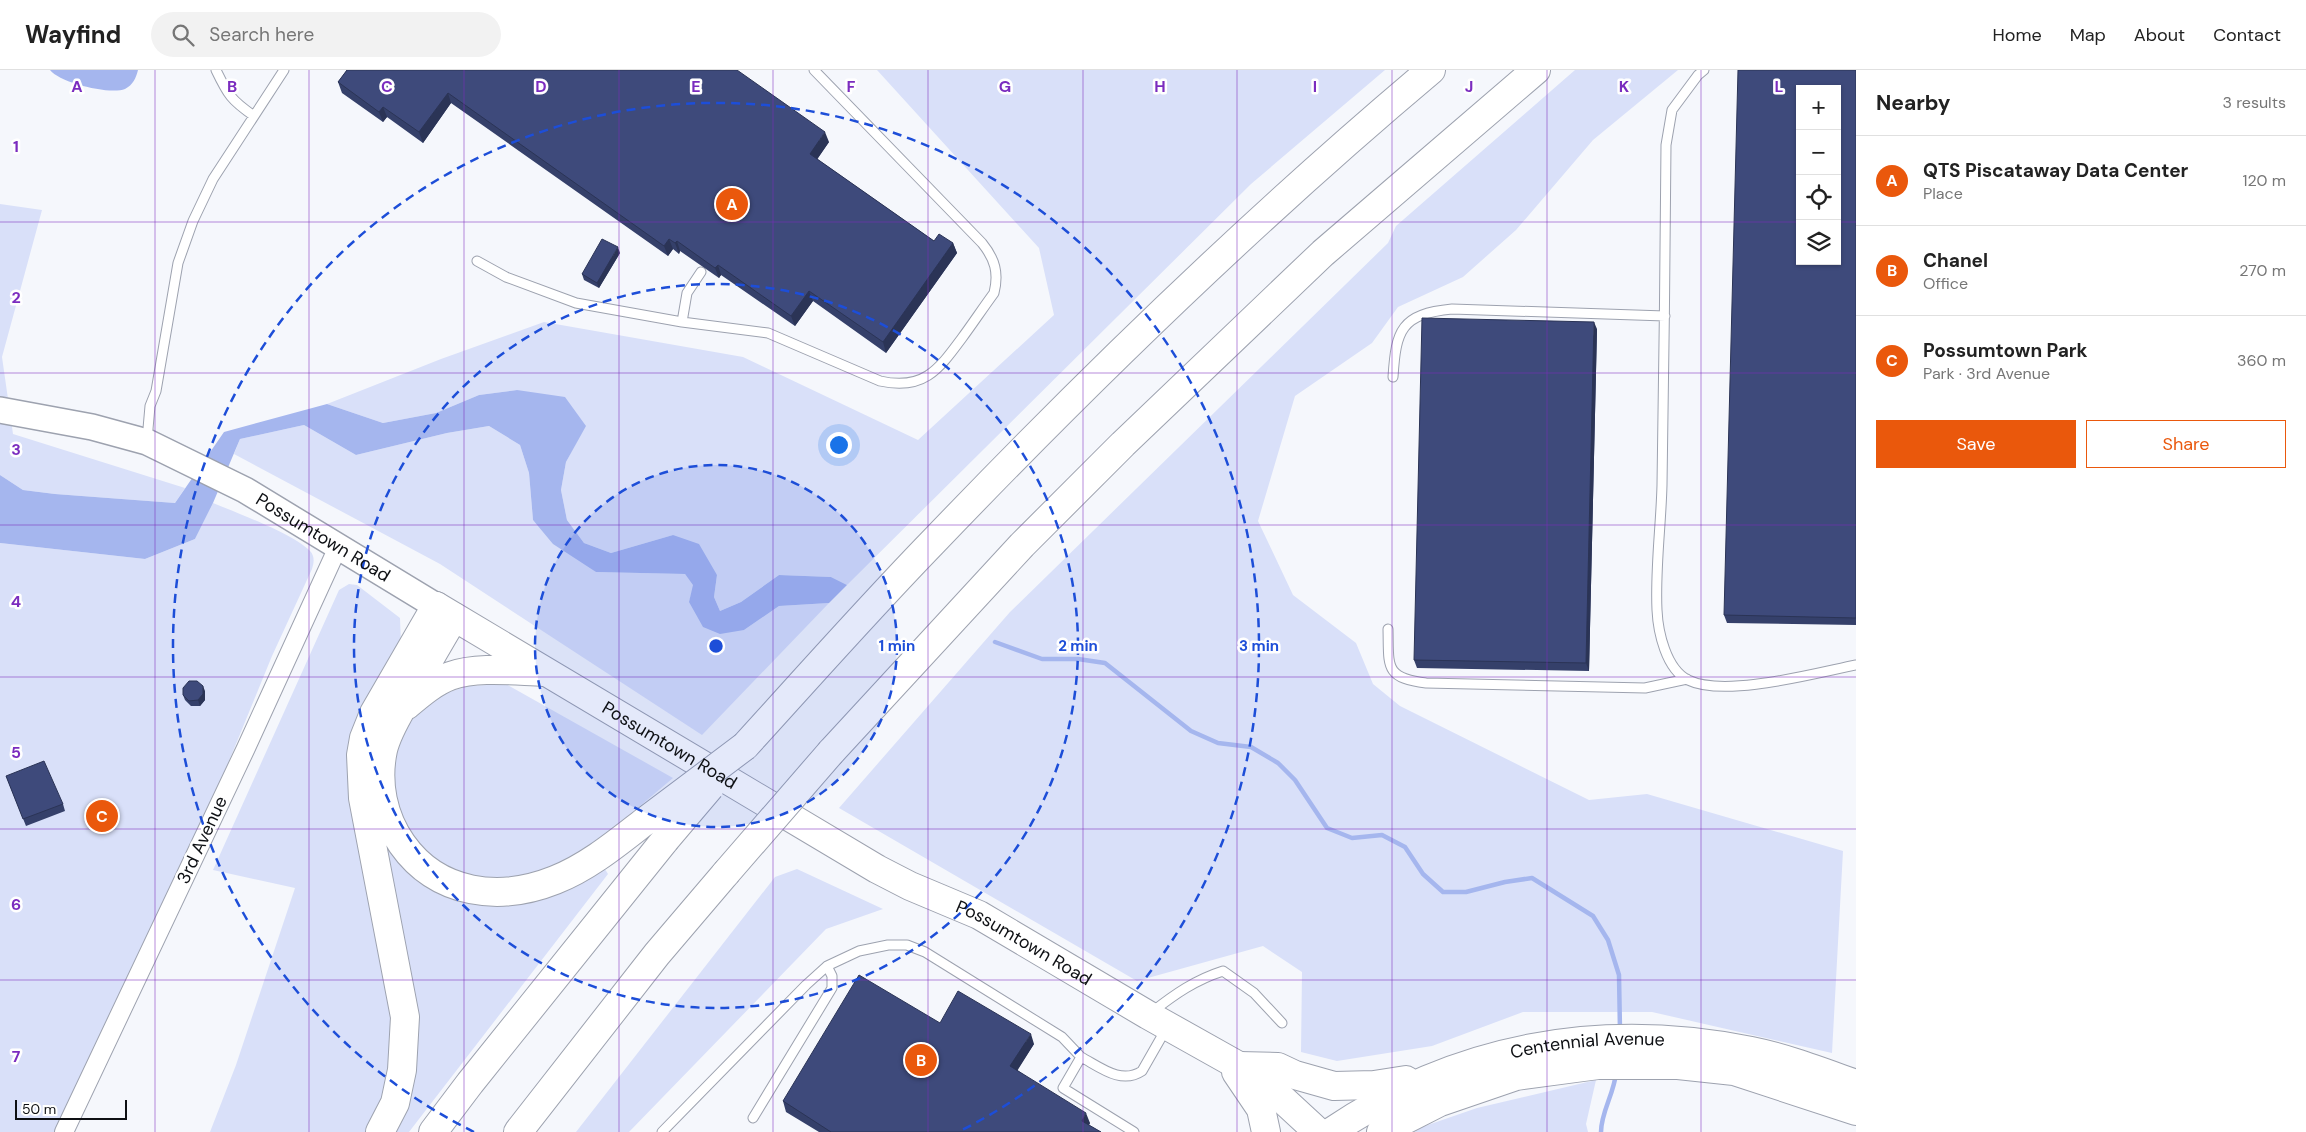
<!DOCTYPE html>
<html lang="en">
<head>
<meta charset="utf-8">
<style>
	:root { --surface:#fff; --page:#f2f2f2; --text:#222; --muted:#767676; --line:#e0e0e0; --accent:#ea580c }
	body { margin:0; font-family:"DM Sans",sans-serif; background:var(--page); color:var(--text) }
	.controls { position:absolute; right:15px; top:15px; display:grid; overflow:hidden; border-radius:0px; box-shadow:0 1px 4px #0004 }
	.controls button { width:45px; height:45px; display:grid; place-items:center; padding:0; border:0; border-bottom:1px solid var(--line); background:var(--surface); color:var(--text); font:25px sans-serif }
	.scale { position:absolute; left:15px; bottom:12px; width:112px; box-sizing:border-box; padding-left:5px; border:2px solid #0e1014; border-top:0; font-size:14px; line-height:18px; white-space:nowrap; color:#0e1014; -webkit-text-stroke:4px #fff; paint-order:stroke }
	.you { position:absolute; left:838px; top:374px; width:18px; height:18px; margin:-12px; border:4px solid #fff; border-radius:50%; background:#1a73e8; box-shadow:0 0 0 8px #1a73e833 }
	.badge { display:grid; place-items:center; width:32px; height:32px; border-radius:50%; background:var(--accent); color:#fff; font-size:16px; font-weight:700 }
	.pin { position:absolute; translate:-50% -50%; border:2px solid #fff; box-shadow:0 1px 5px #0006 }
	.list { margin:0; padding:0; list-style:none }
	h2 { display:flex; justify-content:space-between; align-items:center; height:65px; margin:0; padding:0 20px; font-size:21px }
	h2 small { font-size:16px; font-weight:400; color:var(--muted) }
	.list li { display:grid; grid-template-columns:32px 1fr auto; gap:15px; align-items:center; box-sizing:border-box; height:90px; padding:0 20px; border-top:1px solid var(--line) }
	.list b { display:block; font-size:19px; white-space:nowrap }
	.list p { margin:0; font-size:16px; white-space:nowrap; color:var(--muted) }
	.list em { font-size:16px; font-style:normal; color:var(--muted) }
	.actions { display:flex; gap:10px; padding:15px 20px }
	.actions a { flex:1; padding:11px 0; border:1px solid var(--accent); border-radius:0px; text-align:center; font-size:18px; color:var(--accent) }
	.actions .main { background:var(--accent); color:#fff }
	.icon { flex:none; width:28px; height:28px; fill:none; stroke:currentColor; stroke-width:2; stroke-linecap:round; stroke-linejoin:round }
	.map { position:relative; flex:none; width:1856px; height:1062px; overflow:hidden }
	header { display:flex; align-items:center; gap:30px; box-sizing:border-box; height:70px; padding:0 25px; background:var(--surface); border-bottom:1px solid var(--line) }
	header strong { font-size:24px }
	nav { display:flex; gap:28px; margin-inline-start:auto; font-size:18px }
	.search { width:350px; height:45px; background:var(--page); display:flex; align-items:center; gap:12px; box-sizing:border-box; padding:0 18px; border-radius:28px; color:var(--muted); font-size:19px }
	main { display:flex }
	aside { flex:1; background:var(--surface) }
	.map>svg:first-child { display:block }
	.green { fill:#d9e0f9 }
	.water { fill:#a5b6ee }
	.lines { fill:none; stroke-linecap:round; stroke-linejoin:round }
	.stream { stroke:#a5b6ee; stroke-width:4.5 }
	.service-casing { stroke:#9da2af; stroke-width:11 }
	.minor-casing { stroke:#9da2af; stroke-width:20 }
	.secondary-casing { stroke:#9da2af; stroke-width:28 }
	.trunk-casing { stroke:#9da2af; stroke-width:30 }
	.motorway-casing { stroke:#9da2af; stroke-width:30 }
	.service { stroke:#fff; stroke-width:9 }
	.minor { stroke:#fff; stroke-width:18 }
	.secondary { stroke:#fff; stroke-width:25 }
	.trunk { stroke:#fff; stroke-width:28 }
	.motorway { stroke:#fff; stroke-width:28 }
	.motorway-bridge-casing { stroke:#9da2af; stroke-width:30; stroke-linecap:butt }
	.motorway-bridge { stroke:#fff; stroke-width:28 }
	.wall { fill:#35406a }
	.shaded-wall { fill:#2b3456 }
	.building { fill:#3e4a7b; stroke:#2b3456; fill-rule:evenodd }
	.grid { fill:none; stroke:#7b2cbf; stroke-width:1; stroke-opacity:0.55 }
	.ring { fill:none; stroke:#1d4ed8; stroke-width:2.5; stroke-dasharray:9 6 }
	.labels { text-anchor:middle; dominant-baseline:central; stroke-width:5; stroke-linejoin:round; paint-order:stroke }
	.street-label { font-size:18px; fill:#0e1014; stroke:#fff }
	.grid-label { font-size:16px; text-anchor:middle; font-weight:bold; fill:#7b2cbf; stroke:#fff; stroke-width:5; stroke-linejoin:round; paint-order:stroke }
	.centre { fill:#1d4ed8; stroke:#fff; stroke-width:2.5 }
	.ring-label { font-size:15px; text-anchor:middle; font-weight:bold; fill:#1d4ed8; stroke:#fff; stroke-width:5; stroke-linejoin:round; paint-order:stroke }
</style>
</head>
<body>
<header>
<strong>Wayfind</strong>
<div class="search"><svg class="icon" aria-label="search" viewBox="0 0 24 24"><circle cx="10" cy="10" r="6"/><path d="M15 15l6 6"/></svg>Search here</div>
<nav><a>Home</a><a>Map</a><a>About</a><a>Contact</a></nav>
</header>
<main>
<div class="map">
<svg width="1856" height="1062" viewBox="0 0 1856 1062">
	<rect width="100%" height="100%" fill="#f5f7fc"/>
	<path class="green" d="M877,0H1385L1251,114L847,515L831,507L779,505L741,532L720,541L714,527L717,505L673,465L611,483L584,473L567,450L561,420L566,392L585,356L517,320L479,325L436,343L383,353L327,334L441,289L544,252L743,287L918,370L1054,245L1039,178Z
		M1575,0H1678L1593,70L1516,160L1463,207L1398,237L1372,273L1295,326L1258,451L1293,525L1356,573L1373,614L1400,636L1589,730L1647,724L1843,781L1832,983L1652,942H1523L1432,976L1337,991L1301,982L1302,902L1263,876L1137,911L839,738L1010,542L1388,173L1396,156Z
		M0,134L42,140L2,287L13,364L185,418L175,433L55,424L23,420L0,405Z
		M304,355L356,385L447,363L489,356L520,375L529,403L533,450L596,502L685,504L694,515L689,532L744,560L779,536L829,533L702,665L440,494L234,384L240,369Z
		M213,433C237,443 294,464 310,481C315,486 314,493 312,499L272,586L227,696L57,1062H0V473L145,489L195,469Z
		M349,514L357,515L400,548L401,574L355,665L393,930L390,1010L368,1062H210L236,995L295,818L213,800L339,520Z
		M506,614L673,708L606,765L549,803L490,811L456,805L432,791L407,765L391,711L394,688L408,653L432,627L469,616Z
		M384,764L457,825L603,796L608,804L409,1062H387L404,1025Z
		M797,799L883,839L826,859L629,1062H576L775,807Z
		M1596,1010L1586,1054L1588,1062H1415L1422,1057L1477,1038Z"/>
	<path class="water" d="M50,0H138C136,8 133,15 125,19C110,25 60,13 50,0Z
		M517,320L565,327L586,356L566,392L561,420L567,450L584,473L611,483L673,465L699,474L717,505L714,527L720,541L741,532L779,505L831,507L847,515L829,533L779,536L744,560L720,564L703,557L689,532L693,515L685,504L596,502L553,474L533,450L529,403L520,375L489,356L447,363L356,385L304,355L240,369L213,433L195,469L145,489L0,473V405L23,420L55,424L175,433L224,362L327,334L383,353L436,343L479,325Z"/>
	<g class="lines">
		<path class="stream" d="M995,572L1042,589H1078L1105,593L1191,661L1218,673L1251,677L1278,693L1295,710L1327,758L1352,768L1382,765L1405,777L1423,804L1443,822H1466L1505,812L1532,808L1593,846L1608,870L1619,905L1620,961
			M1601,1062C1601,1042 1614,1024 1616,1003"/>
		<g class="service-casing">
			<path id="service" d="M216,0C228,25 231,30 254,46
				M1704,0L1698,5L1672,40L1666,75C1665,188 1664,302 1662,415C1661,456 1655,499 1657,540C1658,562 1666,599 1688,610C1725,628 1816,603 1856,595
				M477,191L506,207L576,233L682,252L768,263L880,311C924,321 939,299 962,268C973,253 983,238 994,223C999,203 995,189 982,173L814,0
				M682,252L687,223L701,202
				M1393,307C1396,260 1401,244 1452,239L1665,246
				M147,370L150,336L156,321L178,193L193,151L213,109L284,0
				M1388,559C1389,596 1384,608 1426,613L1645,618L1687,609
				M1152,942C1175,924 1195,910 1223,901L1254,923L1282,953
				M753,1048L832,918V906L827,896
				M662,1062L806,915L827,896L859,881L888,875H907L925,882L1062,967L1081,987
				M1134,1062L1063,1018L1081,987C1100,997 1121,1015 1142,1001L1166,959"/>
		</g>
		<g class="minor-casing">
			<path id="minor" d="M64,1062L246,678L338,477"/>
		</g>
		<g class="secondary-casing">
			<g id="secondary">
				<path id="s1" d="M0,340L92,357L147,372L245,420L436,536"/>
			</g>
		</g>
		<g class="trunk-casing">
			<g id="trunk">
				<path id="s2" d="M436,536L877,799L910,816L979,845L1148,945L1239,996L1279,1026L1318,1062"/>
				<path d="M1239,996L1278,997L1295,1005L1334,1016L1374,1015L1406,1010"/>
				<path d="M1236,1002L1261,1039L1266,1062"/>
				<path id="s3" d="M1331,1062C1458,976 1601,951 1751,981C1786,988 1822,1002 1856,1014"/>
				<path d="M1381,1062L1440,1032L1516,1006L1598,995H1678L1734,1001L1856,1041"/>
			</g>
		</g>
		<g class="motorway-casing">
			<path id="motorway" d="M454,547C438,574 422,601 407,629C398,645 387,662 383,680C376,713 383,747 402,774C438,825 500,832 555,810C588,797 617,773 644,752
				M407,635C420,624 434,612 450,606C478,596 514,601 544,602
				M745,676C807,608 868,539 932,473C1090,308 1256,147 1431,0
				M831,682L1022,475L1123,374L1323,183L1536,0
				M380,1062L395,1033L402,1000L405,947L363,728L361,685L364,668L374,643L436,536
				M433,1062L470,1013L665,770
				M518,1062L657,884L726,803"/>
		</g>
		<use href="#service" class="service"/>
		<use href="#minor" class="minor"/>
		<use href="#secondary" class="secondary"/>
		<use href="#trunk" class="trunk"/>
		<use href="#motorway" class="motorway"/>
		<g class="motorway-bridge-casing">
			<path id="motorway-bridge" d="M644,752L745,676
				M665,770L710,717
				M726,803L831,682"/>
		</g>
		<use href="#motorway-bridge" class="motorway-bridge"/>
	</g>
	<path class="wall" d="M347,0L829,72L817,89L934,171L953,173L957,183L886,283L813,231L795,256L721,205L719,208L680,181L679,184L673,179L668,186L451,33L423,73L387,47L383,52L342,23L338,12Z
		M1856,0V555L1727,553L1724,545Z
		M620,183L599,218L584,210L582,204Z
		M1597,259L1589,601L1417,598L1414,590Z
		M205,621V630L200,636H191L185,630L183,625Z
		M6,706L63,734L65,741L26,756Z
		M940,953L1034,974L1017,1000L1090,1053L1089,1055L1101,1062H819L786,1042L783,1031Z"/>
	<path class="shaded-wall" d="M448,23L451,33L423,73L419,62Z
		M383,37L387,47L383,52L379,42Z
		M825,62L829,72L814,94L810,84Z
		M669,169L673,179L668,186L664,176Z
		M677,171L680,181L679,184L675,173Z
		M953,173L957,183L886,283L883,272Z
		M618,177L620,183L599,218L597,213Z
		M718,195L721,205L719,208L715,198Z
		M809,221L813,231L795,256L791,246Z
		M1594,252L1597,259L1589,601L1586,593Z
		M203,616L205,621V630L200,636L198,630Z
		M1031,964L1034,974L1014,1006L1010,996Z
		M1086,1043L1090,1053L1085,1061L1082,1051Z"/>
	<path class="building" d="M347,0H737L825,62L810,84L934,171L939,164L953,173L883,272L809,221L791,246L718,195L715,198L677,171L675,173L669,169L664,176L448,23L419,62L383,37L379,42L338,12Z
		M1738,0H1856V548L1724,545ZM1800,19H1837V191H1800Z
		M602,169L618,177L597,213L582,204Z
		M1422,248L1594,252L1586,593L1414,590Z
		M189,611H197L203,616V624L198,630L189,631L183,625V618Z
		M44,691L63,734L23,749L6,706Z
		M859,905L940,953L958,921L1031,964L1010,996L1086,1043L1082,1051L1101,1062H831L783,1031Z"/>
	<path class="grid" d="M155,0V1062M309,0V1062M464,0V1062M619,0V1062M773,0V1062M928,0V1062M1083,0V1062M1237,0V1062M1392,0V1062M1547,0V1062M1701,0V1062M0,152H1800M1837,152H1856M0,303H1856M0,455H1856M0,607H1856M0,759H1856M0,910H1856"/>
	<circle cx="716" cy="576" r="181" fill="#1d4ed8" fill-opacity=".12"/>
	<g class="ring">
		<circle cx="716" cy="576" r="181"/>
		<circle cx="716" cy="576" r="362"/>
		<path d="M474 1062A543 543 0 1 1 958 1062"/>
	</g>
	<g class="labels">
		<g class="street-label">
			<text stroke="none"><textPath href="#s1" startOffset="351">Possumtown Road</textPath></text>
			<text stroke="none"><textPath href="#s2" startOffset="272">Possumtown Road</textPath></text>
			<text transform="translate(202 770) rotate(-65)">3rd Avenue</text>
			<text stroke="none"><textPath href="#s2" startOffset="678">Possumtown Road</textPath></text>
			<text stroke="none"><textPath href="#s3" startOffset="275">Centennial Avenue</textPath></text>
		</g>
	</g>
	<g class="grid-label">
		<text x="77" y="22">A</text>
		<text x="232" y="22">B</text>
		<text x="387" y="22">C</text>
		<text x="541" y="22">D</text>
		<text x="696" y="22">E</text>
		<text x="851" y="22">F</text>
		<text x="1005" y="22">G</text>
		<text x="1160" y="22">H</text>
		<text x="1315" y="22">I</text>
		<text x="1469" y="22">J</text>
		<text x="1624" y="22">K</text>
		<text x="1779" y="22">L</text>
		<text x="16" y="82">1</text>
		<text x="16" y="233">2</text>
		<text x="16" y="385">3</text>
		<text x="16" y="537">4</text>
		<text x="16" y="688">5</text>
		<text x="16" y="840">6</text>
		<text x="16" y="992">7</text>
	</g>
	<circle cx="716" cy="576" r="8" class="centre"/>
	<g class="ring-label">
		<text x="897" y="581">1 min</text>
		<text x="1078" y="581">2 min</text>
		<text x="1259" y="581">3 min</text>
	</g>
</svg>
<div class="controls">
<button>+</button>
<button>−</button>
<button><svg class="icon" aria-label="locate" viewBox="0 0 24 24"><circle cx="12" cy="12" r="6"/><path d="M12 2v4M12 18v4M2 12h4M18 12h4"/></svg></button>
<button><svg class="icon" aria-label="layers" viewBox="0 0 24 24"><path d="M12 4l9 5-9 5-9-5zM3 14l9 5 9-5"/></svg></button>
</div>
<div class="scale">50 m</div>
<div class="you"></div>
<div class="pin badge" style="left:732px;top:134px">A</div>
<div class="pin badge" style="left:921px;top:990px">B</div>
<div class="pin badge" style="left:102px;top:746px">C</div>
</div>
<aside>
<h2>Nearby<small>3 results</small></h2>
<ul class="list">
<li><span class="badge">A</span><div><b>QTS Piscataway Data Center</b><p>Place</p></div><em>120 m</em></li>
<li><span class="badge">B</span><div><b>Chanel</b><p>Office</p></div><em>270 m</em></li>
<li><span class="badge">C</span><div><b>Possumtown Park</b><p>Park · 3rd Avenue</p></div><em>360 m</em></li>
</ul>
<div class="actions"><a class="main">Save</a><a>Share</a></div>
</aside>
</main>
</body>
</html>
